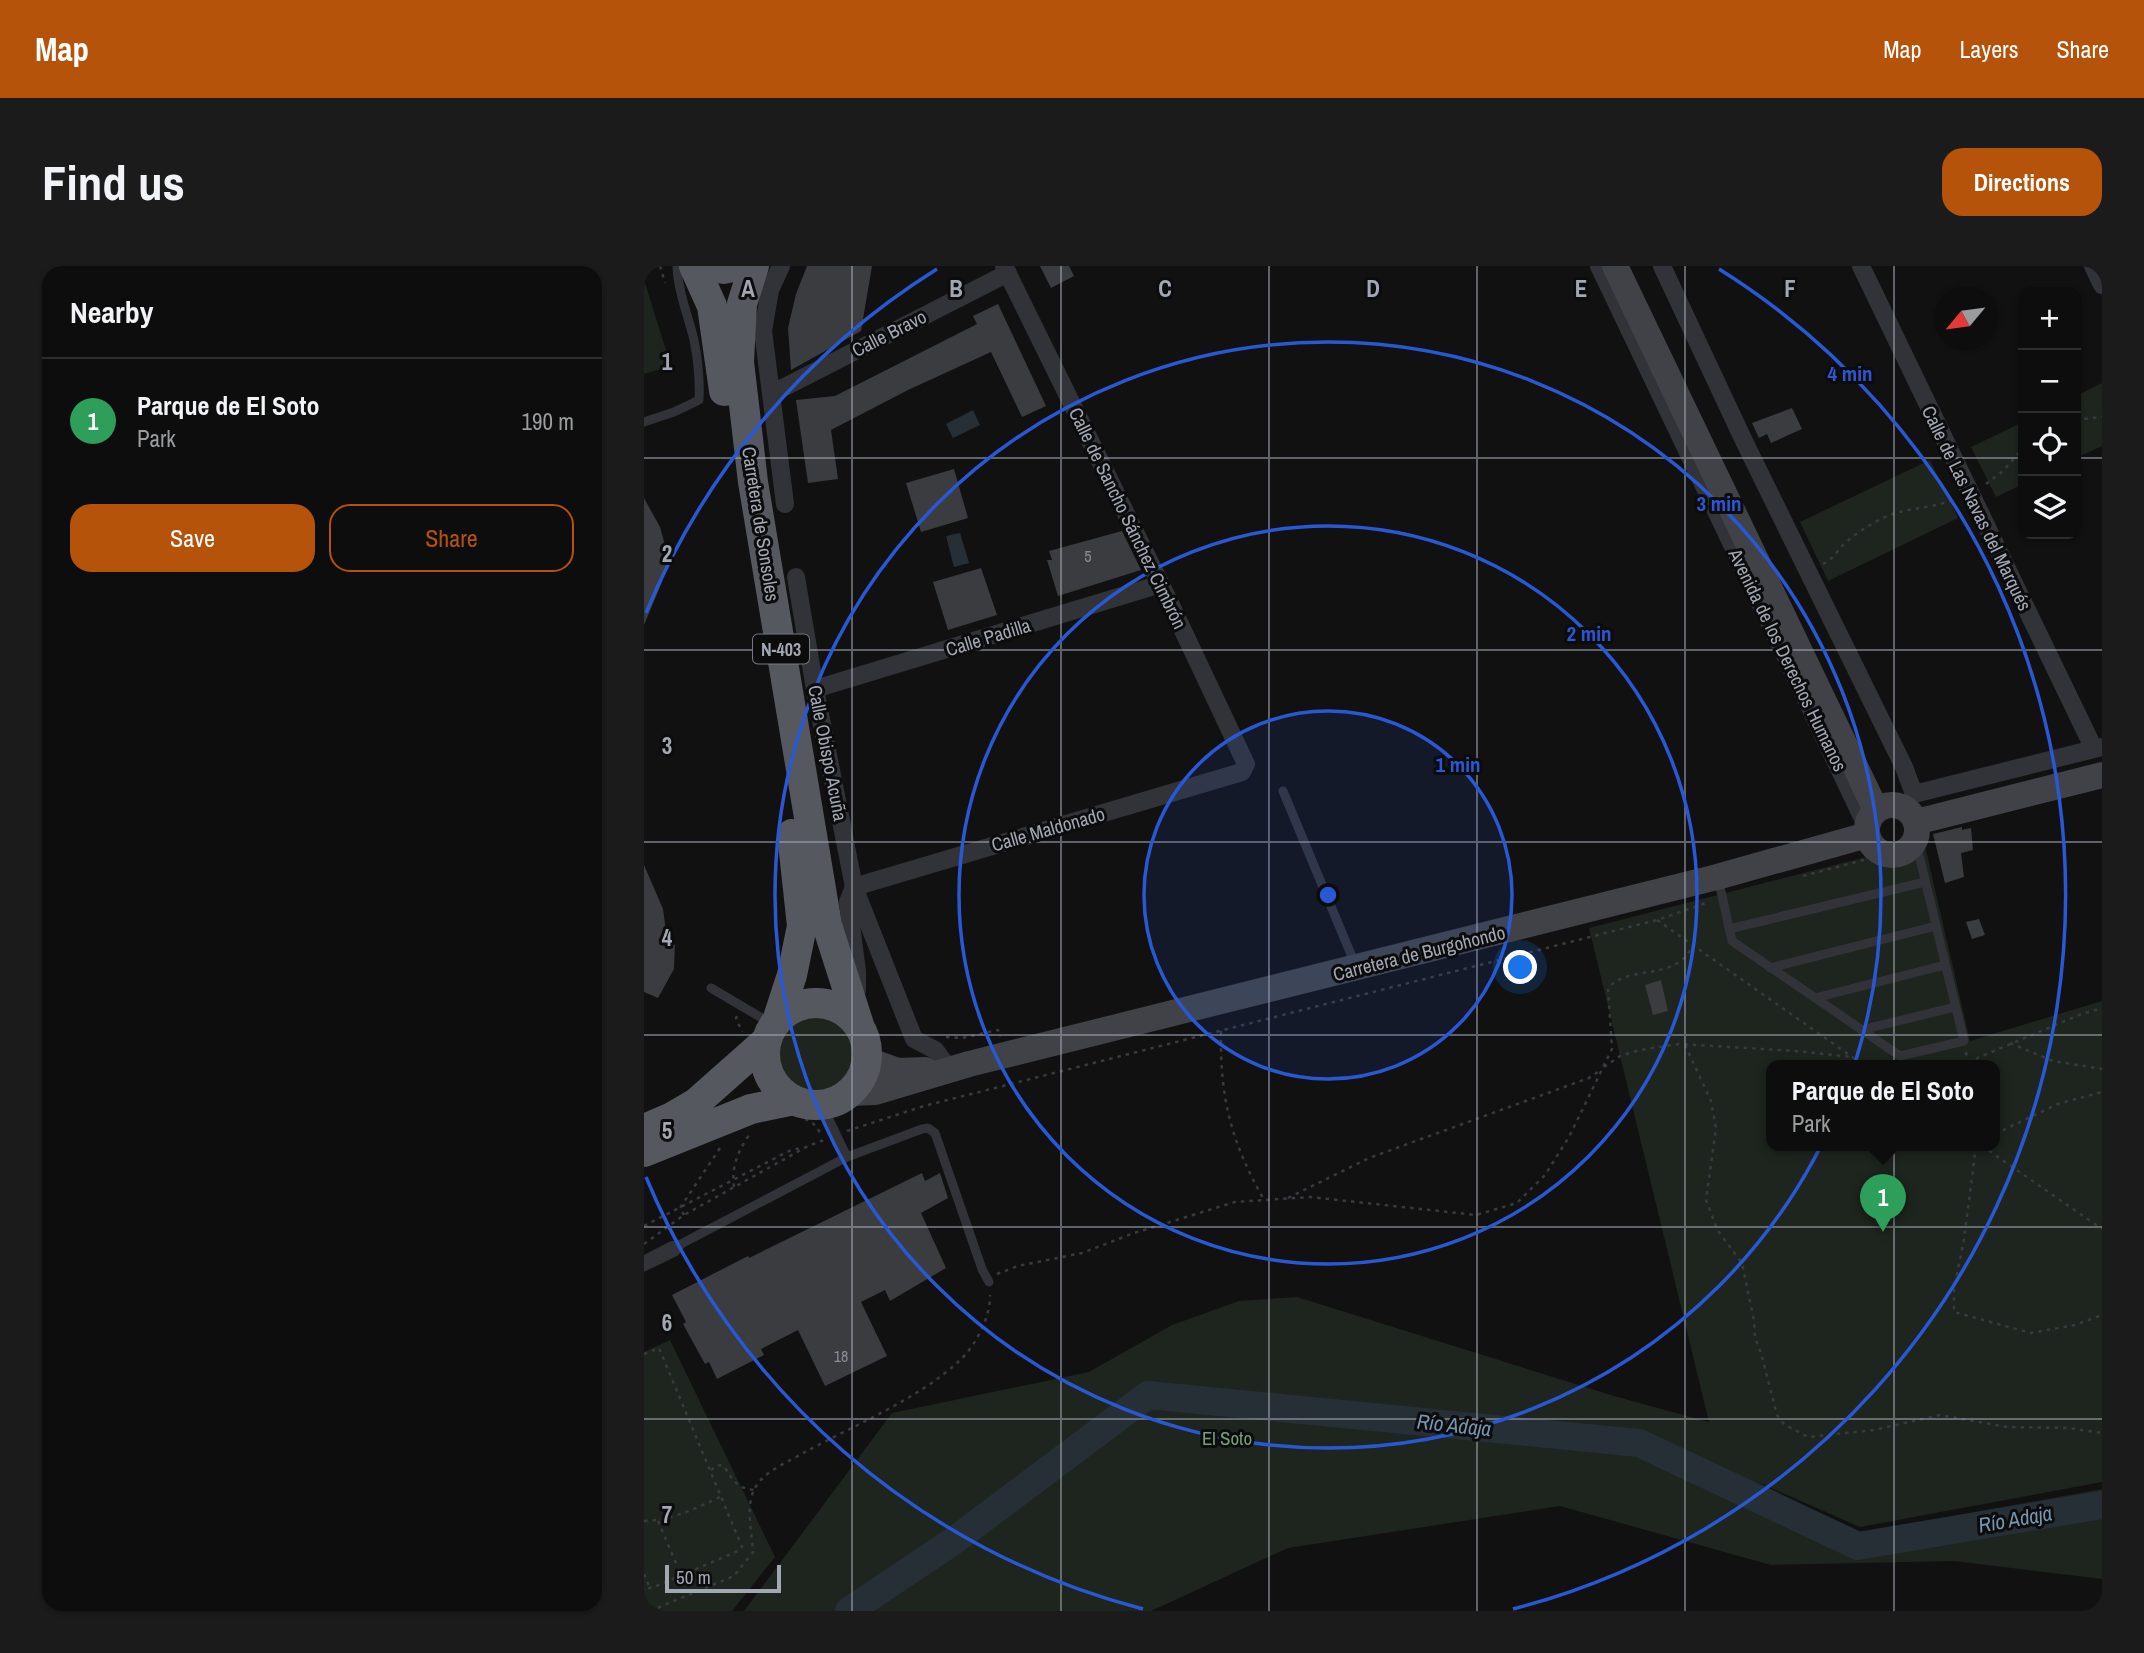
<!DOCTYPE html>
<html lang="en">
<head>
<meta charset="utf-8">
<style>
	:root { --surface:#0d0d0e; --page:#1b1b1c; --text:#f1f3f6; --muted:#9a9c9e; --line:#2d2d2e; --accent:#b45309 }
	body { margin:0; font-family:"Archivo Narrow",sans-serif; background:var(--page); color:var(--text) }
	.controls { position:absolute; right:21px; top:21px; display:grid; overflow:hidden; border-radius:14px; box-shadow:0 2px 5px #0004 }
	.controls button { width:63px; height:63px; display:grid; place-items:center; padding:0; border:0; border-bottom:2px solid var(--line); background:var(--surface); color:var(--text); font:35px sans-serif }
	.compass { position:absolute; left:1290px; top:21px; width:63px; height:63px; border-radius:50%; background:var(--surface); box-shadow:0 2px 5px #0004; rotate:241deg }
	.scale { position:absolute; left:21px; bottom:18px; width:116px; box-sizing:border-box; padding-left:7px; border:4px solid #a2a7b4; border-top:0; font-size:19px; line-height:24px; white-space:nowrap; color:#a2a7b4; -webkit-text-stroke:5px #0c0c0d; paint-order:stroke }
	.you { position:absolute; left:877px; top:702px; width:24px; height:24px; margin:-18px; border:5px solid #fff; border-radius:50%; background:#1a73e8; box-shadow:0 0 0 10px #1a73e833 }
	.badge { display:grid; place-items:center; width:46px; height:46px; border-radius:50%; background:var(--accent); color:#fff; font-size:23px; font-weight:700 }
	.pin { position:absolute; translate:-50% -58px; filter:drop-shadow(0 2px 4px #0008) }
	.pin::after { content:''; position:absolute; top:37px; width:24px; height:21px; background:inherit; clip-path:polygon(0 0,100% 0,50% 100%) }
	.popup { position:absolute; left:1122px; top:794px; width:234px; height:91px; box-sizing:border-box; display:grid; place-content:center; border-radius:14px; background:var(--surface); filter:drop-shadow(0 2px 5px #0005); font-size:23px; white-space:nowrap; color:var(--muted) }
	.popup b { font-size:26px; color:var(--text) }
	.popup::after { content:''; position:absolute; left:50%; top:100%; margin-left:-14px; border:14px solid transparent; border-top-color:var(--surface) }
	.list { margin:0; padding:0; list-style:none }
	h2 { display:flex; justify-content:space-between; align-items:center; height:91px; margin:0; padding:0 28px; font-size:30px }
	h2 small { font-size:23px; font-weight:400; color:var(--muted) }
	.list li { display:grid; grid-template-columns:46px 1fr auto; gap:21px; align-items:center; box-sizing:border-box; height:126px; padding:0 28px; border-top:2px solid var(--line) }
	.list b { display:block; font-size:26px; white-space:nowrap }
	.list p { margin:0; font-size:23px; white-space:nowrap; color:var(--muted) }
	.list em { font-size:23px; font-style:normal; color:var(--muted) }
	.actions { display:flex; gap:14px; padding:21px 28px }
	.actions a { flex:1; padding:16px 0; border:2px solid var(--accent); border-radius:21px; text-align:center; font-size:24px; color:var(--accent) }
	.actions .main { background:var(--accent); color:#fff }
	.icon { flex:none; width:38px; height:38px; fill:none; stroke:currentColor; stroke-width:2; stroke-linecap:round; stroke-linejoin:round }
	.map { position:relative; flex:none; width:1458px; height:1345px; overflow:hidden; border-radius:21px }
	header { display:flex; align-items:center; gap:42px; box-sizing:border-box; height:98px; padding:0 35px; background:var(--accent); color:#fff }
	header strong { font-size:33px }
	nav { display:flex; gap:38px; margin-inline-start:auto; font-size:24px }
	.intro { display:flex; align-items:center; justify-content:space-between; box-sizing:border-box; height:168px; padding:0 42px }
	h1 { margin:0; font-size:49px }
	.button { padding:18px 32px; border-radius:21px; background:var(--accent); color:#fff; font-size:24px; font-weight:700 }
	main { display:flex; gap:42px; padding:0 42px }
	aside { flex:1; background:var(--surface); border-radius:21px; box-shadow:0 2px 5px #0004 }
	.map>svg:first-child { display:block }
	.green { fill:#1d251e; fill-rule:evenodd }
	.water { fill:#272f36 }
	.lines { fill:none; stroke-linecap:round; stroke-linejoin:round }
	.river { stroke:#272f36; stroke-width:28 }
	.building { fill:#3b3c40 }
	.path { stroke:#383a3f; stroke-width:2.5; stroke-dasharray:3.5 5; stroke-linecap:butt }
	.service { stroke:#323338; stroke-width:9 }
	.minor { stroke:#323338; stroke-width:18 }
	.secondary { stroke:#404248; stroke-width:26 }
	.trunk { stroke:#565860; stroke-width:30 }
	.grid { fill:none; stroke:#a2a7b4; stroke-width:2; stroke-opacity:0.55 }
	.ring { fill:none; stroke:#2a57d4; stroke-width:3.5 }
	.labels { text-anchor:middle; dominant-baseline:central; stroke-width:6; stroke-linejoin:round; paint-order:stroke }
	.number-label { font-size:16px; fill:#888c97 }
	.shield { fill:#0c0c0d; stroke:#757882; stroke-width:2 }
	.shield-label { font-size:18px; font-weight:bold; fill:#a2a7b4 }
	.street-label { font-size:19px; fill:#a2a7b4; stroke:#0c0c0d }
	.park-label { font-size:19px; fill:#789f7b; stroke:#0c0c0d }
	.water-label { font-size:21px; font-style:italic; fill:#7795b0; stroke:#0c0c0d }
	.grid-label { font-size:23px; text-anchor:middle; font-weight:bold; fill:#a2a7b4; stroke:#0c0c0d; stroke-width:6; stroke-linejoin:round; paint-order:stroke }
	.centre { fill:#2a57d4; stroke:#0c0c0d; stroke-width:3.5 }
	.ring-label { font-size:21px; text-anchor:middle; font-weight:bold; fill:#2a57d4; stroke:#0c0c0d; stroke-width:6; stroke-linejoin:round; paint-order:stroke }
</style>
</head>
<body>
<header>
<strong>Map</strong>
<nav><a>Map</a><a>Layers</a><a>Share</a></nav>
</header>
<div class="intro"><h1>Find us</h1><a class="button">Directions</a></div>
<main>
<aside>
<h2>Nearby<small></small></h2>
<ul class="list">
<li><span class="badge" style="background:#2e9e5b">1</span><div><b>Parque de El Soto</b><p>Park</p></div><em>190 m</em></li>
</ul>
<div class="actions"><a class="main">Save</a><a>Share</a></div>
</aside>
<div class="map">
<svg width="1458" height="1345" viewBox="0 0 1458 1345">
	<rect width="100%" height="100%" fill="#111112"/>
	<path class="green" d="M0,14L27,100L0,108Z
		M1458,117V180L1432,192V130Z
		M1379,156V218L1352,231L1327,181Z
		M1286,194L1314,252L1184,315L1156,256Z
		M1280,576L1326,775L1458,735V1216L1216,1261L1107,1213L1216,1267L1458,1223V1313L1310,1295L1127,1299L916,1240L644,1282L507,1345H100L248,1147L445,1106L528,1059L595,1035L653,1031L970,1130L1065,1156L945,662L1222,591L1244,597L1272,592L1275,581ZM1127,800H1351V880H1127Z
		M133 788a39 39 0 1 1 78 0a39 39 0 1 1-78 0Z
		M26,1074L131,1291L88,1345H0V1086Z"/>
	<path class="water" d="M329,144L336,159L309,172L302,158Z
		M316,267L325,297L310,301L302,270Z"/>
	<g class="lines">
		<path class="river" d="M205,1345L308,1276L504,1129L995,1177L1214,1280L1458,1239"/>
	</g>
	<path class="building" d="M163,0H228L217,65L147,104L144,62L152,28Z
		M396,0H425L430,10L407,22Z
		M354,38L402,140L378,151L347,86L264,124L187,164L194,213L164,217L152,134L191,130L333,58L329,50Z
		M1148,142L1158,163L1127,177L1123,168L1115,172L1108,157Z
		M310,203L324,252L277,266L262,217Z
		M0,232L16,261L21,279L22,301L18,316L0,359Z
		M478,265L497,304L414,330L403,294H408L405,285Z
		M337,302L353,349L304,364L289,316Z
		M1318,561V564L1327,562L1329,584L1317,587L1320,611L1301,617L1289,568Z
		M0,599L19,643L23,673H31L30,703L14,732L0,726Z
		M1335,653L1341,669L1328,673L1322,656Z
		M1017,714L1024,745L1009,749L1001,719Z
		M278,907L281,915L296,907L304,932L277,947L302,1002L246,1035L241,1024L217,1036L243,1090L181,1120L154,1064L117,1083L120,1089L73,1113L65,1096L61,1098L39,1058L42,1056L28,1029L104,990L105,992Z"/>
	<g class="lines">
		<path class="path" d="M16,0L21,17
			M1432,154L1458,151
			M1342,218L1359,205L1379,182
			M1179,298C1189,293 1192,287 1199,279C1211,268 1226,258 1241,251C1263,241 1288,243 1311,233
			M1159,610L1231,591L1243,596L1265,591
			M1013,654L1221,800
			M93,750L92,752L98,766
			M577,765C576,834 587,875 620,934
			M302,771L318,772L354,764L356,771
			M1366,777L1409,795L1458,803
			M1041,779L1067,835L1072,862L1062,934L1074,965L1098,997L1110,1055L1111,1072L1117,1087L1133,1149L1140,1158L1164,1171L1230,1164L1296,1149L1363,1161L1425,1162L1458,1167
			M1322,786L1324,800
			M1324,796L1435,749L1458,742
			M960,801L976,790L996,784L1035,778L1152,785L1208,791
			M161,853L168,856L179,870
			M203,865L280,840L1013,654L1065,636
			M1351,868L1414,838L1458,826
			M1332,880L1320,973L1310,1023V1046L1387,1067L1431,1059L1458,1049
			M1338,880L1458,963
			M90,921C87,902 94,885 105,869
			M644,932L725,892L945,812L955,805
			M40,949L36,942L78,879
			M0,960L145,885L160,881
			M0,978L40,949L164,880L180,874
			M353,1008L374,1000L438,987L490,967L591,936L666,931L832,949L873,937L901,909L925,871L968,783L964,722C983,701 1017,712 1039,693C1043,690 1046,684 1049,679
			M0,1088L15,1082L98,1281L94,1285L10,1321L0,1323
			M67,1204L74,1199L80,1200C89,1215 93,1222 110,1224
			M0,1255C29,1254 53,1242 78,1230
			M14,1255L37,1309
			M0,1308L6,1322
			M6,1345L90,1310L109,1286C108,1266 101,1240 111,1222C120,1205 146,1195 163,1185C211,1159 276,1132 315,1095C331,1081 347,1050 346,1029"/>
		<path class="service" d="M0,156L30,146L55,134C56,113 54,94 50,74C44,49 34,26 33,0
			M639,525L711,698
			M1263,544L1270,528
			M1074,612L1088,675L1256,790L1320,775L1275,589L1269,578
			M1085,663L1281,616
			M1126,702L1292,660
			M67,722L128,758
			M1171,732L1301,699
			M1217,764L1311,741
			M178,839L203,891
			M0,994L27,980L37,978
			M0,1001L31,986L37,978L203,891L278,863L284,862L291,867L338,1003L345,1016"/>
		<path class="minor" d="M137,0L126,24L119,65L141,238
			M955,0L1223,561
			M1018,0L1100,175L1260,501L1270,528L1458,481
			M1217,0L1450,483
			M1449,0L1458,19
			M127,128L364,7
			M152,311L171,423L210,621L270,773L291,784L303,800
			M171,423L517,318
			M210,621L598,506L602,498L527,339L360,0
			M210,621L204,636L213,705V724"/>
		<path class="secondary" d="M971,0L1232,544
			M1223 564a25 25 0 1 1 50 0a25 25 0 1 1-50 0Z
			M1272,556L1458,509
			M223,794L254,805L281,804
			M206,827L231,826L325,798L1073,611L1223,569"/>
		<path class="trunk" d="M50,0L68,40L80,125
			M60,0L80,3L93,0
			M110,0L98,38L95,96L109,216L183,659L216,762
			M121 788a51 51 0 1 1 102 0a51 51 0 1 1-102 0Z
			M134,752L148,709L158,660L148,568
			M0,863L28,851L52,837L122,775
			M0,886L107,843L150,834"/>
	</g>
	<path class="grid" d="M208,0V1345M417,0V1345M625,0V1345M833,0V1345M1041,0V1345M1250,0V1345M0,192H1379M1432,192H1458M0,384H1458M0,576H1458M0,769H1458M0,961H1458M0,1153H1458"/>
	<circle cx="684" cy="629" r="184" fill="#2a57d4" fill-opacity=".12"/>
	<g class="ring">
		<circle cx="684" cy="629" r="184"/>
		<circle cx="684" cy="629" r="369"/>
		<circle cx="684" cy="629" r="553"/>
		<path d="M499 1343A738 738 0 0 1 2 911M2 347A738 738 0 0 1 293 3M1075 3A738 738 0 0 1 869 1343"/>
	</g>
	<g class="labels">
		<g class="number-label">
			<text x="444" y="290">5</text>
			<text x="197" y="1090">18</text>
		</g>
		<rect class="shield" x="109" y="368.5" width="56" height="29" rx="5"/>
		<g class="shield-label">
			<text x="137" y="383">N-403</text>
		</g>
		<g class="street-label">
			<text transform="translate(245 67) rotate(-27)">Calle Bravo</text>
			<text transform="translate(1333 242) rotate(64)">Calle de Las Navas del Marqués</text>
			<text transform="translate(484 252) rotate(64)">Calle de Sancho Sánchez Cimbrón</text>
			<text transform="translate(117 258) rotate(81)">Carretera de Sonsoles</text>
			<text transform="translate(344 371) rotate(-17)">Calle Padilla</text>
			<text transform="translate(1144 394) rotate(64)">Avenida de los Derechos Humanos</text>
			<text transform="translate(184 487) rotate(79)">Calle Obispo Acuña</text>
			<text transform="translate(404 563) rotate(-16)">Calle Maldonado</text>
			<text transform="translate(775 687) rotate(-14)">Carretera de Burgohondo</text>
		</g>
		<g class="park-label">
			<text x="583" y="1172">El Soto</text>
		</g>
		<g class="water-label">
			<text transform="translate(810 1159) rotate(6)">Río Adaja</text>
			<text transform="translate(1371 1253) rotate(-10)">Río Adaja</text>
		</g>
	</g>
	<g class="grid-label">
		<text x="104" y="31">A</text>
		<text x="312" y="31">B</text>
		<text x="521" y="31">C</text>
		<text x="729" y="31">D</text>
		<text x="937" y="31">E</text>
		<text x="1146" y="31">F</text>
		<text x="23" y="104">1</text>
		<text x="23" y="296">2</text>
		<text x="23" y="488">3</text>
		<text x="23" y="680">4</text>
		<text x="23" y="873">5</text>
		<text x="23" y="1065">6</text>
		<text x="23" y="1257">7</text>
	</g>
	<circle cx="684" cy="629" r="10" class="centre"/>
	<g class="ring-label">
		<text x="1206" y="115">4 min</text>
		<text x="1075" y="245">3 min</text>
		<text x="945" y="375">2 min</text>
		<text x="814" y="506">1 min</text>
	</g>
</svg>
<div class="controls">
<button>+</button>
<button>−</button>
<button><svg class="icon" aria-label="locate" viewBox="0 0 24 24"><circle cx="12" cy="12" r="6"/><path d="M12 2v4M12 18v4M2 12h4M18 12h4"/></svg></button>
<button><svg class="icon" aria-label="layers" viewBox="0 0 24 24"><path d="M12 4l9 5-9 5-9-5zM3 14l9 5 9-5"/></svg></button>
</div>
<svg class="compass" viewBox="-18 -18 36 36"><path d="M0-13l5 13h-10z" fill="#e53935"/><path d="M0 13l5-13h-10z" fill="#9a9c9e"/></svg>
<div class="scale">50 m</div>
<div class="you"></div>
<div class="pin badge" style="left:1239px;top:966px;background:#2e9e5b">1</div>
<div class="popup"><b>Parque de El Soto</b>Park</div>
</div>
</main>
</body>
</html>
